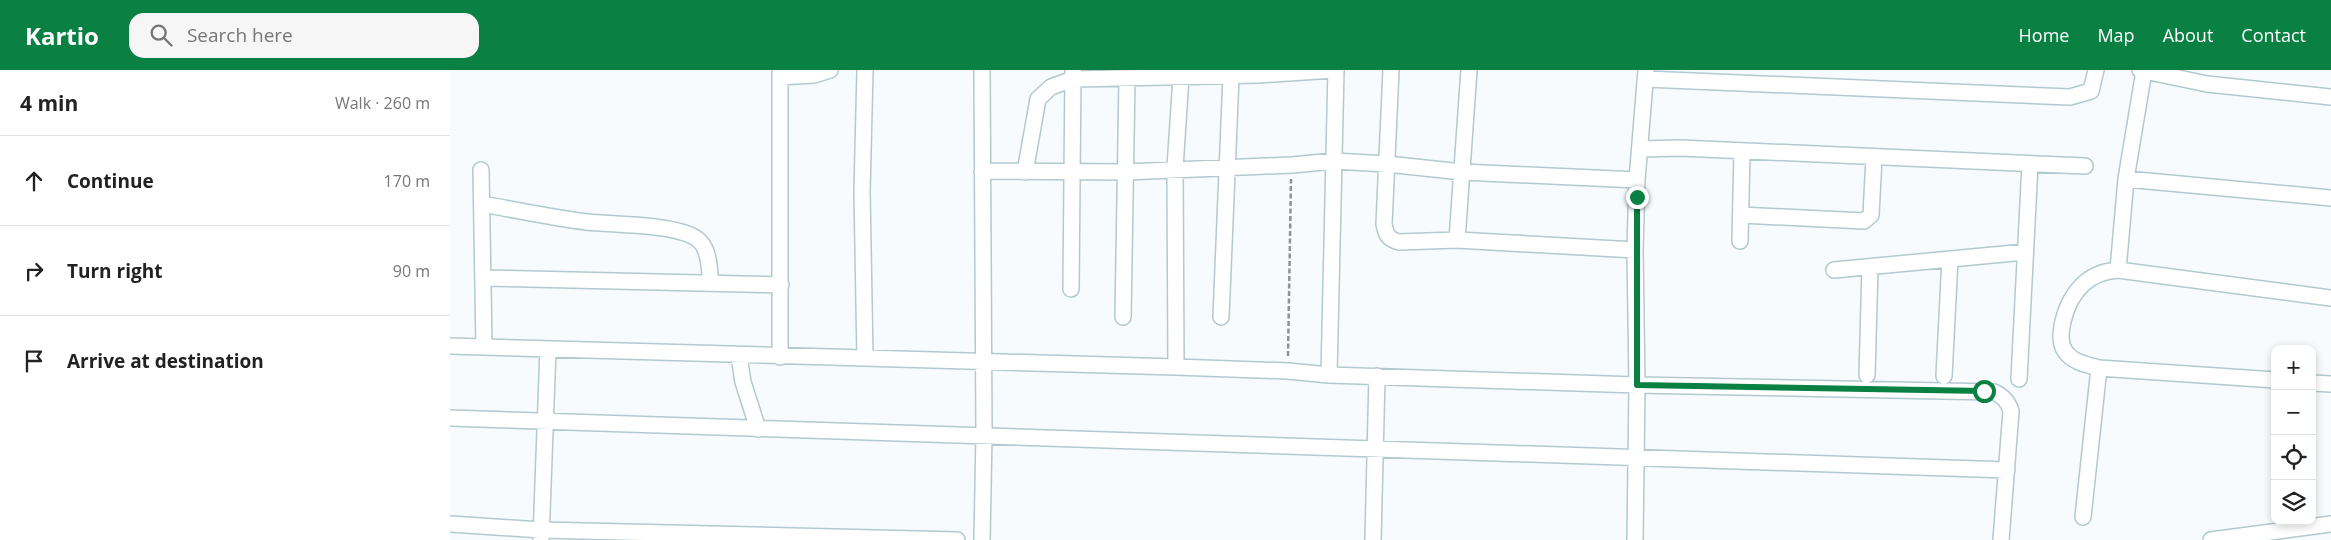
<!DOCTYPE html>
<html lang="en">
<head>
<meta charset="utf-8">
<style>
	:root { --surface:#fff; --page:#f6f6f6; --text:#222; --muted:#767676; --line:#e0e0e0; --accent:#0b8043 }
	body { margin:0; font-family:"Open Sans",sans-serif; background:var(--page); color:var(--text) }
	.controls { position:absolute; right:15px; bottom:15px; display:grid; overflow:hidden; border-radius:10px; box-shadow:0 2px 8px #0003 }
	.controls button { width:45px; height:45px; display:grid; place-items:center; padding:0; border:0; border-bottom:1px solid var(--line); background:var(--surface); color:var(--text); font:25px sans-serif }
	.stop { position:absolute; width:15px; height:15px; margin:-11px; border:4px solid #0b8043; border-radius:50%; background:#fff }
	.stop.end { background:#0b8043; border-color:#fff; box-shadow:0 1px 5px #0008 }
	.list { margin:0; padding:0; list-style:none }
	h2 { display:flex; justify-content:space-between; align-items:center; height:65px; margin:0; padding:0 20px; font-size:21px }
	h2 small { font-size:16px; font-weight:400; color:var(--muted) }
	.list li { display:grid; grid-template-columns:32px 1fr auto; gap:15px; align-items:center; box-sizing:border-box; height:90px; padding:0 20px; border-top:1px solid var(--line) }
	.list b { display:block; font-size:19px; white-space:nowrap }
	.list em { font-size:16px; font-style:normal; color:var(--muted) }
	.icon { flex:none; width:28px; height:28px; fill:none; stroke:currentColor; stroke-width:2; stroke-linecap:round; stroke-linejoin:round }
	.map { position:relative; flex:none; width:1881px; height:470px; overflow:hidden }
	header { display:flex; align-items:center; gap:30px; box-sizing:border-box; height:70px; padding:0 25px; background:var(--accent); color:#fff }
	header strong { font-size:24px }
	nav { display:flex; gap:28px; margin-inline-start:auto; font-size:18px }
	.search { width:350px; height:45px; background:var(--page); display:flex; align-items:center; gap:12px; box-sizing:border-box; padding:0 18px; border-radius:15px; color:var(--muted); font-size:19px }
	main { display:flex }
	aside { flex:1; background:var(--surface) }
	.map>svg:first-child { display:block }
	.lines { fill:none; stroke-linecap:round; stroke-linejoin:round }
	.minor-casing { stroke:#b2c9d0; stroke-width:18 }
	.path { stroke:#8c9295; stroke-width:2.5; stroke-dasharray:5 2.5; stroke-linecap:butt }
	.minor { stroke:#fff; stroke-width:15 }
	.route { stroke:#0b8043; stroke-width:6 }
</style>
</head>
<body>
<header>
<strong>Kartio</strong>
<div class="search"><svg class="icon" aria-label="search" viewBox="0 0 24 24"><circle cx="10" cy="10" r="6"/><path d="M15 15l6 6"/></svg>Search here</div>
<nav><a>Home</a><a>Map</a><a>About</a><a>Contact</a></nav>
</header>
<main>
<aside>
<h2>4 min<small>Walk · 260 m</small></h2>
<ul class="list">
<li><svg class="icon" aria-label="ahead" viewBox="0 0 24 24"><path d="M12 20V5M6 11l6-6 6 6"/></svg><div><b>Continue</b></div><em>170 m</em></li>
<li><svg class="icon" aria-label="right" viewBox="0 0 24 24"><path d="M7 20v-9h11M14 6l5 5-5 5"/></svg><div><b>Turn right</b></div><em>90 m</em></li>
<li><svg class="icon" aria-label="arrive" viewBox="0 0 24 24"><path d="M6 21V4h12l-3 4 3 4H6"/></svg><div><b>Arrive at destination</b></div></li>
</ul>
</aside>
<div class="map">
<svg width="1881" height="470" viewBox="0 0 1881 470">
	<rect width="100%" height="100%" fill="#f7fbfd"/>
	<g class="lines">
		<g class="minor-casing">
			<path id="minor" d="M941,0L934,154C936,165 938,169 949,172L1007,170L1185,180
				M1690,0L1757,14L1881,27
				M330,7L364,5L380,0
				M1196,9L1620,27L1641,21L1646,0
				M1190,79L1230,78L1635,96
				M31,100L34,277
				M532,101L676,102L842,95L884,91L937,94L1012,102L1187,110
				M575,102L588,29L601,17L623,9L808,5L884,0
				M1676,109L1881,128
				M32,134C67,140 102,148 137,152C165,155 224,154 246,168C260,177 259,199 261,213
				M1291,145L1414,151L1421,145L1424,87
				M1007,170L1019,0
				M1290,171L1292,81
				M1384,200L1575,182
				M1668,200L1676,109L1694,1
				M34,208L331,215
				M621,219L623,1
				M673,247L677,9
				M771,247L781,6
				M0,276L726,297L838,301L879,305L1187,315L1544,322C1553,326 1558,331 1561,341L1551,470
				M289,286L293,312L308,359
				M330,287V0
				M415,288L412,122L415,0
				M726,297L725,98L731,7
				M879,305L886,0
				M1417,305L1420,197
				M1494,306L1500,189
				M1569,309L1580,94
				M1825,310L1649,298C1637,295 1622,292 1615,281C1609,272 1611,261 1613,251C1620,223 1637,202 1668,200L1881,228
				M1862,313L1881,314
				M0,348L1557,400
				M1633,447L1649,298
				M0,454L91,460L507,470
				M91,469L98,279
				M532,470L534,365L532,0
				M923,470L927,306
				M1185,470L1187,315L1185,180L1187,110L1196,0
				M1761,470L1881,454"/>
		</g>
		<path class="path" d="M838,286L841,109"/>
		<use href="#minor" class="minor"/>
	</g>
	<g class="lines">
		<path class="route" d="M1187,127V315L1534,321"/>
	</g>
</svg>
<div class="controls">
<button>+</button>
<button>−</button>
<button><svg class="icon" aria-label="locate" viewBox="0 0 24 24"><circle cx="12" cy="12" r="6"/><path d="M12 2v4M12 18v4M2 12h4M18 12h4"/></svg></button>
<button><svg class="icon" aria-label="layers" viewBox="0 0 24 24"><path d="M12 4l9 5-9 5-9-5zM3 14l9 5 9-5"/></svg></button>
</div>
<div class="stop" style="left:1534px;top:321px"></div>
<div class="stop end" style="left:1187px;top:127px"></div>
</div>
</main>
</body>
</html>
